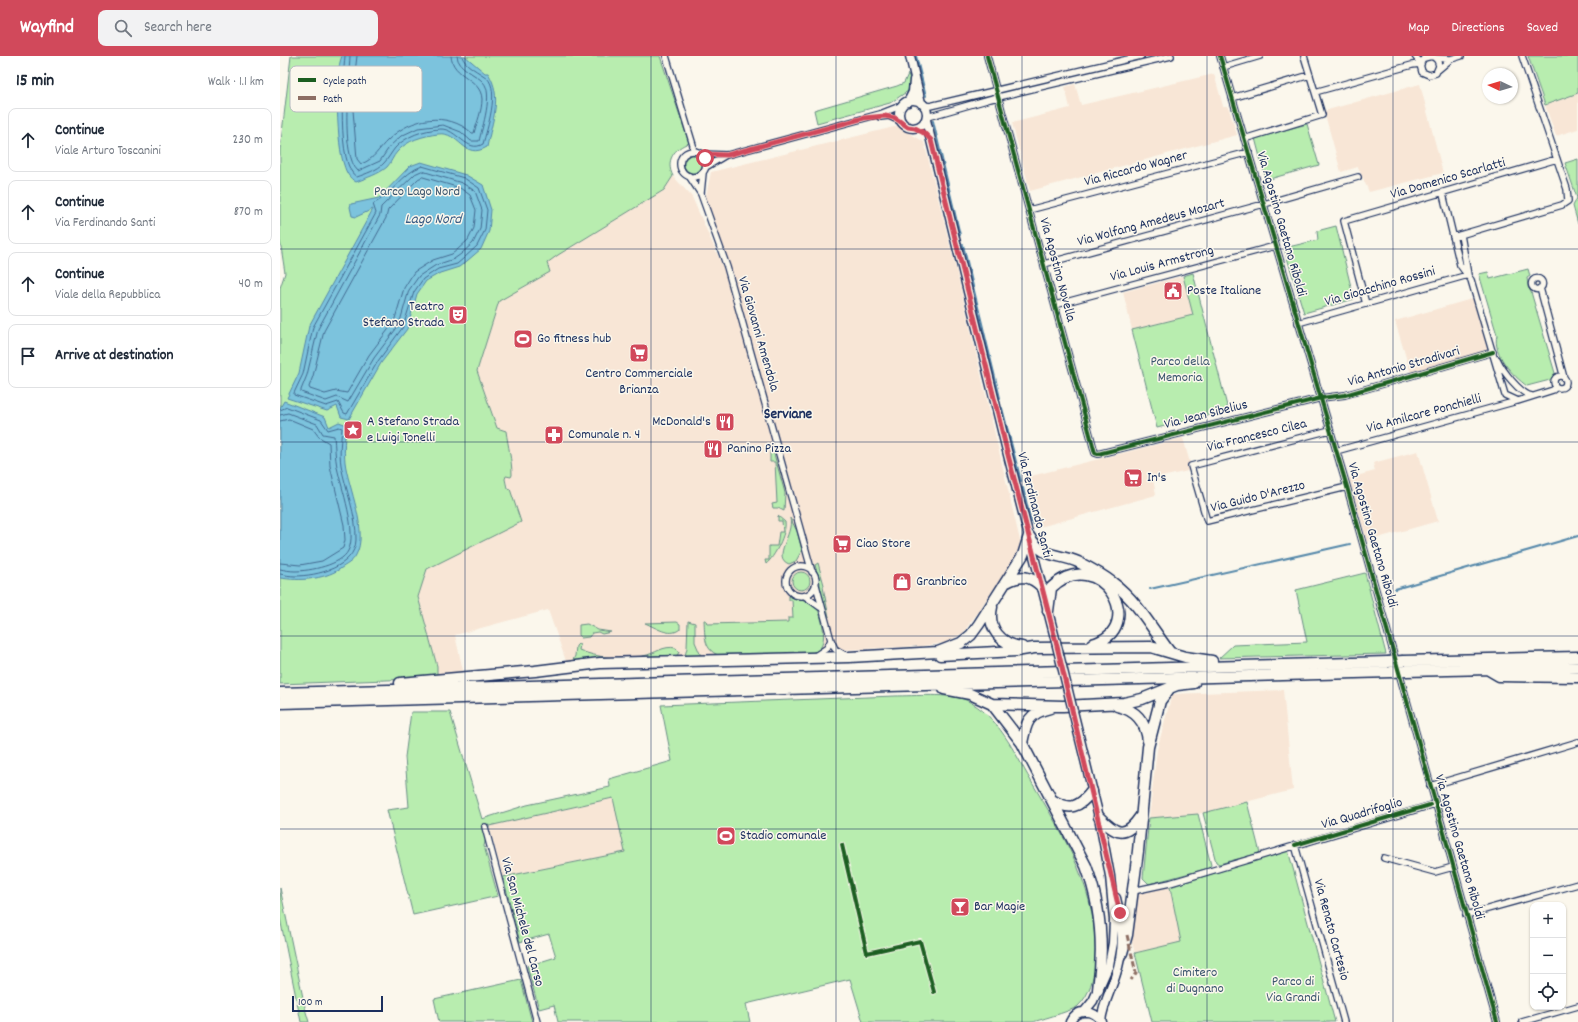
<!DOCTYPE html>
<html lang="en">
<head>
<meta charset="utf-8">
<style>
	:root { --surface:#fff; --page:#f2f2f3; --text:#1f2937; --muted:#747a83; --line:#e0e1e3; --accent:#d1495b }
	body { margin:0; font-family:Dekko,sans-serif; background:var(--page); color:var(--text) }
	.controls { position:absolute; right:12px; bottom:12px; display:grid; overflow:hidden; border-radius:8px; box-shadow:0 1px 3px #0004 }
	.controls button { width:36px; height:36px; display:grid; place-items:center; padding:0; border:0; border-bottom:1px solid var(--line); background:var(--surface); color:var(--text); font:20px sans-serif }
	.compass { position:absolute; left:1202px; top:12px; width:36px; height:36px; border-radius:50%; background:var(--surface); box-shadow:0 1px 3px #0004; rotate:274deg }
	.scale { position:absolute; left:12px; bottom:10px; width:91px; box-sizing:border-box; padding-left:4px; border:2px solid #1b2f5e; border-top:0; font-size:11px; line-height:14px; white-space:nowrap; color:#1b2f5e; -webkit-text-stroke:3px #fbf7ec; paint-order:stroke }
	.stop { position:absolute; width:12px; height:12px; margin:-9px; border:3px solid #d1495b; border-radius:50%; background:#fff }
	.stop.end { background:#d1495b; border-color:#fff; box-shadow:0 1px 4px #0008 }
	.list { margin:0; padding:0; list-style:none }
	h2 { display:flex; justify-content:space-between; align-items:center; height:52px; margin:0; padding:0 16px; font-size:17px }
	h2 small { font-size:13px; font-weight:400; color:var(--muted) }
	.list li { display:grid; grid-template-columns:26px 1fr auto; gap:12px; align-items:center; box-sizing:border-box; height:64px; margin:0 8px 8px; padding:0 8px; border:1px solid var(--line); border-radius:8px }
	.list b { display:block; font-size:15px; white-space:nowrap }
	.list p { margin:0; font-size:13px; white-space:nowrap; color:var(--muted) }
	.list em { font-size:13px; font-style:normal; color:var(--muted) }
	.icon { flex:none; width:22px; height:22px; fill:none; stroke:currentColor; stroke-width:2; stroke-linecap:round; stroke-linejoin:round }
	.map { position:relative; flex:none; width:1298px; height:966px; overflow:hidden }
	header { display:flex; align-items:center; gap:24px; box-sizing:border-box; height:56px; padding:0 20px; background:var(--accent); color:#fff }
	header strong { font-size:19px }
	nav { display:flex; gap:22px; margin-inline-start:auto; font-size:14px }
	.search { width:280px; height:36px; background:var(--page); display:flex; align-items:center; gap:10px; box-sizing:border-box; padding:0 14px; border-radius:8px; color:var(--muted); font-size:15px }
	main { display:flex }
	aside { flex:1; background:var(--surface) }
	.map>svg:first-child { display:block }
	.built { fill:#f8e6d6 }
	.green { fill:#b8edaf; stroke:#6a8e86 }
	.water { fill:#7cc3dd; stroke:#58a }
	.lines { fill:none; stroke-linecap:round; stroke-linejoin:round }
	.shore { stroke:#426a91; stroke-width:1 }
	.stream { stroke:#58a; stroke-width:2 }
	.street-casing { stroke:#1b2f5e; stroke-width:8 }
	.secondary-casing { stroke:#1b2f5e; stroke-width:11 }
	.highway-casing { stroke:#1b2f5e; stroke-width:13 }
	.street { stroke:#fbf7ec; stroke-width:5.5 }
	.secondary { stroke:#fbf7ec; stroke-width:8 }
	.highway { stroke:#fbf7ec; stroke-width:10 }
	.secondary-bridge-casing { stroke:#1b2f5e; stroke-width:11; stroke-linecap:butt }
	.highway-bridge-casing { stroke:#1b2f5e; stroke-width:13; stroke-linecap:butt }
	.secondary-bridge { stroke:#fbf7ec; stroke-width:8 }
	.highway-bridge { stroke:#fbf7ec; stroke-width:10 }
	.quiet { stroke:#8d6e63; stroke-width:3; stroke-dasharray:6 3; stroke-linecap:butt }
	.cycleway-casing { stroke:#fbf7ec; stroke-width:6 }
	.cycleway { stroke:#1b5e20; stroke-width:4 }
	.route { stroke:#d1495b; stroke-width:5 }
	.grid { fill:none; stroke:#1b2f5e; stroke-width:1; stroke-opacity:0.55 }
	.labels { text-anchor:middle; dominant-baseline:central; stroke-width:3; stroke-linejoin:round; paint-order:stroke }
	.street-label { font-size:14px; fill:#1b2f5e; stroke:#fbf7ec }
	.park-label { font-size:14px; fill:#3a556e; stroke:#fbf7ec }
	.poi-label { font-size:14px; fill:#1b2f5e; stroke:#fbf7ec; text-anchor:start }
	.water-label { font-size:15px; font-style:italic; fill:#385b84; stroke:#fbf7ec }
	.neighbourhood-label { font-size:15px; font-weight:bold; fill:#1b2f5e; stroke:#fbf7ec }
	.key { fill:#fbf7ec; stroke:#b8bbc1; stroke-width:1 }
	.key-label { font-size:11px; fill:#1b2f5e }
</style>
</head>
<body>
<header>
<strong>Wayfind</strong>
<div class="search"><svg class="icon" aria-label="search" viewBox="0 0 24 24"><circle cx="10" cy="10" r="6"/><path d="M15 15l6 6"/></svg>Search here</div>
<nav><a>Map</a><a>Directions</a><a>Saved</a></nav>
</header>
<main>
<aside>
<h2>15 min<small>Walk · 1.1 km</small></h2>
<ul class="list">
<li><svg class="icon" aria-label="ahead" viewBox="0 0 24 24"><path d="M12 20V5M6 11l6-6 6 6"/></svg><div><b>Continue</b><p>Viale Arturo Toscanini</p></div><em>230 m</em></li>
<li><svg class="icon" aria-label="ahead" viewBox="0 0 24 24"><path d="M12 20V5M6 11l6-6 6 6"/></svg><div><b>Continue</b><p>Via Ferdinando Santi</p></div><em>870 m</em></li>
<li><svg class="icon" aria-label="ahead" viewBox="0 0 24 24"><path d="M12 20V5M6 11l6-6 6 6"/></svg><div><b>Continue</b><p>Viale della Repubblica</p></div><em>40 m</em></li>
<li><svg class="icon" aria-label="arrive" viewBox="0 0 24 24"><path d="M6 21V4h12l-3 4 3 4H6"/></svg><div><b>Arrive at destination</b></div></li>
</ul>
</aside>
<div class="map">
<svg width="1298" height="966" viewBox="0 0 1298 966">
	<rect width="100%" height="100%" fill="#fbf7ec"/>
	<filter id="ink" filterUnits="userSpaceOnUse"><feTurbulence type="fractalNoise" baseFrequency=".025" numOctaves="2"/><feDisplacementMap in="SourceGraphic" scale="8" xChannelSelector="R" yChannelSelector="G"/><feConvolveMatrix kernelMatrix="1 2 1 2 8 2 1 2 1" color-interpolation-filters="sRGB"/></filter>
	<g filter="url(#ink)">
		<path class="built" d="M934,18L943,50H948L957,79L750,135L732,67L790,52L785,31L795,28L801,49Z
			M1140,28L1163,117L1089,136L1078,111L1061,116L1044,55Z
			M1298,37V73L1276,80L1265,49Z
			M618,70L644,86L680,229L741,489L734,504L683,577L665,587L641,590L383,603L286,605L268,554L175,579L184,619L157,620V610L138,541L147,513L240,466L225,423L232,409L226,375L217,372L197,315L219,245L270,216L267,207L278,199L384,134L393,120L412,141L446,218L513,458L519,456L449,209L426,140L431,116Z
			M903,220L913,259L852,274L843,236Z
			M1195,242L1211,295L1131,318L1115,265Z
			M903,382L912,414L873,423L876,439L760,471L747,421Z
			M1138,395L1158,465L1087,485L1069,422L1095,415L1093,407Z
			M1003,634L1013,734L918,758L869,762L877,694L892,638Z
			M333,742L345,796L223,821L209,770Z
			M889,829L902,886L855,897L850,879L856,836Z"/>
		<path class="green" d="M11,0H380L409,87C394,92 385,105 393,120L384,134L278,199L267,207L270,216L219,245L197,315L217,372L226,375C228,390 232,404 232,419L231,421L226,420L225,423L227,432L230,433L241,466L147,513L138,541L157,610V620L133,623L0,628V232L5,217L0,184V94Z
			M1248,0H1298V37L1265,49Z
			M628,18L630,23L628,35L610,47L537,67L534,54L617,30L624,27Z
			M1027,68L1039,109L986,124L975,82Z
			M404 108a9 9 0 1 1 18 0a9 9 0 1 1-18 0Z
			M1298,103V168L1293,150L1297,142L1285,107Z
			M1056,170L1074,243L1024,257L1004,192L1038,184L1037,175Z
			M1248,213L1250,220L1247,222L1248,231L1251,236L1275,317L1270,324L1247,330C1233,320 1212,298 1217,279L1199,218L1208,216L1210,223Z
			M913,217L948,354L877,372L852,274L913,259L903,220Z
			M490,389L492,391L505,437L504,455L498,452H493L492,448L497,447L495,406H490Z
			M498,460L505,466C507,477 494,502 486,508L485,504H489V490H497L499,476H503L502,465H498Z
			M510,462L517,475L522,494L516,505L509,508C491,501 514,479 510,462Z
			M538,507L544,529L543,531L549,561L540,538V527L535,509Z
			M512 525a9 9 0 1 1 18 0a9 9 0 1 1-18 0Z
			M1085,517L1106,598L939,602L953,589L1027,586L1016,534Z
			M509,540C517,544 528,543 535,549C542,557 549,589 537,595C527,600 512,595 500,598L442,600C423,596 425,579 424,564H426L427,568L508,566V562H513L512,544H509Z
			M408,565L415,567V586L421,600H405L407,592Z
			M397,566L400,568V573C390,582 375,571 365,567Z
			M307,568L318,574L331,576L322,578L318,576L312,577L309,581L301,582L299,579V569Z
			M298,588L300,589L299,594C317,602 341,604 363,600C375,598 383,589 396,592L399,595L397,601L292,606L295,600L296,590Z
			M615,640C633,640 671,637 686,644C718,659 734,696 751,725C786,784 819,835 815,906C814,921 810,939 798,950C795,954 759,964 753,966C737,966 718,966 702,966C662,966 622,966 583,966L570,923L466,948L470,966H278L274,949L259,953L247,910L276,901L269,878L240,886L223,821L345,796L333,742L209,770L204,790L218,840L133,859L107,754L129,751L125,701L131,656H170L202,763L247,749L330,731L329,723L392,705L381,649Z
			M967,746L980,797L939,808L936,806L923,757Z
			M918,758L931,809L929,812L869,828L863,822L869,762Z
			M1008,794L1055,966H872L855,897L901,886L890,831Z
			M0,832L26,956L29,966H21L0,862Z
			M241,924L252,966H159L154,943Z"/>
		<path class="water" d="M62,0H185L205,17H208C223,41 212,65 207,91C183,105 180,75 158,78C143,80 127,84 117,96C113,100 111,107 107,111C99,118 86,122 76,126C69,122 66,116 64,109C57,91 54,16 62,0Z
			M141,106L186,119L203,129L211,154L209,175L201,193L187,205L179,211L160,217L146,225L137,238L127,273L101,307L69,363L61,361L57,350L47,355L7,342L19,317L29,270L93,153L76,161L72,160L70,151L71,148L99,142L130,110Z
			M4,345L45,361L49,371L59,366L67,369C64,382 64,393 65,406C68,431 89,476 76,499C73,506 65,509 60,513C42,524 20,525 0,522V352Z"/>
		<g class="lines">
			<path class="shore" d="M65,0C63,21 56,111 77,121C85,118 98,114 104,107C108,103 111,97 115,92C126,80 143,74 160,73C177,72 187,98 203,88C207,73 220,35 207,22C200,16 184,10 182,0
				M70,0C69,24 60,99 78,115L100,105L110,90L121,80L138,72L163,69L181,76L191,85H199C202,72 214,37 203,26C196,18 178,13 177,0
				M77,0L72,42L77,103L81,108C95,103 98,93 108,84C131,61 167,55 192,77H194C197,66 202,55 202,43C201,22 172,21 171,0
				M142,110L184,122L199,132L207,154L205,174L197,190L184,202L177,208L158,213L143,223L134,236L123,271L98,305L67,358L64,357L58,346L46,350L14,339V337L23,318L33,271L96,157L93,148C112,139 122,117 142,110Z
				M142,115L182,127L195,135L202,154L200,173L193,187L181,198L174,203L156,209L139,220L129,234L119,269L94,302L68,346L57,341L46,345L21,336V334L27,319L38,273L100,159L101,151L135,118Z
				M143,121L180,132L190,139L196,154L194,172L188,184L177,194L172,198L153,204L134,216L124,232L114,266L89,299L67,337L56,335L45,338L30,333L29,331L33,320L44,275L106,162L108,154L138,123Z
				M0,354L7,351L41,364L48,374L59,371L62,372C61,384 59,396 61,409C65,433 77,459 76,484C75,511 37,520 15,520C10,520 5,519 0,518
				M0,359L8,357L37,368L43,378L54,380C55,390 55,401 57,411C61,431 78,477 68,495C61,509 30,515 15,515C10,515 5,514 0,513
				M0,365L9,363L33,373L39,381L49,387L50,410L64,469L65,484L63,492L42,505L20,509L0,507"/>
			<path class="stream" d="M636,0L646,40
				M653,65L680,179
				M683,189L720,342
				M722,352L741,425
				M743,432L750,462L754,468
				M870,533L1070,488
				M1115,533L1298,480"/>
			<g class="street-casing">
				<path id="street" d="M386,0L413,89V95
					M707,0L815,397L818,398L1041,342L1065,339L1213,296
					M940,0L1067,431L1217,966
					M1135,0L1141,8
					M1151,0C1156,2 1158,4 1159,10L1156,17L1149,19L1142,16L1140,8L1144,2L1152,0
					M1156,2L1171,3L1181,0
					M943,11L980,0
					M1158,14L1171,3
					M1035,36L1132,9L1140,8
					M952,42L1030,19
					M644,49L650,50L861,0
					M600,61L609,60L622,66
					M647,61L710,43L891,0
					M964,83L1042,59L1024,0
					M400 108a13 13 0 1 1 26 0a13 13 0 1 1-26 0Z
					M421,98L447,99L466,94L600,58L623,49
					M426,111L446,99
					M409,120L421,138L447,211L532,516
					M421,137L423,117
					M1163,138L1180,209L1191,224L1225,339L1238,345L1273,334L1276,331
					M749,154L969,96
					M1181,179L1188,219
					M1173,181L1282,149L1288,145L1287,133L1242,0
					M764,208L984,148L1078,121
					M1251.5 228a5.5 5.5 0 1 1 11 0a5.5 5.5 0 1 1-11 0Z
					M1260,232L1284,322
					M1086,248L1064,165L1277,103
					M775,249L995,190
					M1018,267L1188,219
					M1217,303C1222,314 1240,338 1252,340
					M1274 326a6 6 0 1 1 12 0a6 6 0 1 1-12 0Z
					M1050,374L911,410L927,465L1067,431
					M1056,395L1237,345
					M506 525a15 15 0 1 1 30 0a15 15 0 1 1-30 0Z
					M536,529L551,584L555,593L565,599
					M525,540L540,551
					M535,600L547,592L551,584
					M1150,730L1298,686
					M205,771L257,966
					M1015,789L1064,966
					M1104,802L1155,816L1173,811
					M853,835L890,827L1155,748
					M1186,859L1298,828
					M1242,966L1298,950"/>
			</g>
			<g class="secondary-casing">
				<path id="secondary" d="M630,0L641,47
					M619 58a14 14 0 1 1 28 0a14 14 0 1 1-28 0Z
					M628,46L633,36L634,24
					M646,64L727,395L776,586
					M793,655L819,761L830,820L834,864L833,887L829,909L813,945L804,956
					M821,965C823,949 830,936 835,921C845,893 843,870 836,842
					M790,966C797,952 814,953 822,966"/>
			</g>
			<g class="highway-casing">
				<path id="highway" d="M749,480C763,503 778,497 798,506C810,512 823,519 833,527C857,545 871,571 889,595
					M727,526C741,518 751,520 762,531
					M712,551C707,572 721,589 742,591
					M768,555L771,532C819,486 871,572 812,588
					M660,599L736,595L754,592L871,591L905,601L932,605
					M1123,605L1298,601
					M1207,613L1219,620L1298,621
					M1126,615L1298,611
					M120,627L255,615L320,607L569,601L658,596L681,587L691,579L699,568L743,499L749,480
					M664,633L690,638L712,648L783,650L844,647L862,643L897,629L914,627
					M0,637L1108,606
					M0,647L1111,616
					M712,648L742,687L806,810C821,850 824,891 818,934
					M837,650C856,654 866,666 868,685
					M742,687C746,667 748,657 770,652
					M772,744C790,755 799,752 812,735
					M819,761C836,778 845,783 860,761
					M842,897L847,879L858,795L868,691L880,645L889,633"/>
			</g>
			<use href="#street" class="street"/>
			<use href="#secondary" class="secondary"/>
			<use href="#highway" class="highway"/>
			<g class="secondary-bridge-casing">
				<path id="secondary-bridge" d="M776,586L793,655"/>
			</g>
			<g class="highway-bridge-casing">
				<path id="highway-bridge" d="M1108,606L1123,605
					M1111,616L1126,615"/>
			</g>
			<use href="#secondary-bridge" class="secondary-bridge"/>
			<use href="#highway-bridge" class="highway-bridge"/>
			<path class="quiet" d="M847,879L856,917L851,924"/>
			<g class="cycleway-casing">
				<path id="cycleway" d="M707,0L815,397L818,398L1041,342L1065,339L1213,296
					M940,0L1067,431L1217,966
					M562,789L587,897L640,885L654,936
					M1015,789L1150,749"/>
			</g>
			<use href="#cycleway" class="cycleway"/>
		</g>
	</g>
	<g class="lines" filter="url(#ink)">
		<path class="route" d="M425,102L422,98L447,99L466,94L584,62L605,60L615,62L628,71L635,72L644,77L651,84L727,395L776,586L840,857"/>
	</g>
	<path class="grid" d="M185,0V966M371,0V966M556,0V966M742,0V966M927,0V966M1113,0V966M0,193H1298M0,386H1298M0,580H1298M0,773H1298"/>
	<defs>
		<g id="civic-square" transform="scale(1)"><rect x="-9" y="-9" width="18" height="18" rx="4" fill="#d1495b" stroke="#fbf7ec"/><path d="M-.6-6.5H3V-4.5H.6V-3L4-1V1h2V6H-6V1h2V-1L-.6-3ZM-1.2 2.5V6h2.4V2.5Z" fill="#fff"/></g>
		<g id="theatre-square" transform="scale(1)"><rect x="-9" y="-9" width="18" height="18" rx="4" fill="#d1495b" stroke="#fbf7ec"/><path d="M-5-5.5Q0-4 5-5.5V0Q5 5 0 6Q-5 5-5 0ZM-3.3-2.5H-1v1.5H-3.3ZM1-2.5H3.3v1.5H1ZM-2.8 1Q0 5.5 2.8 1Z" fill="#fff"/></g>
		<g id="stadium-square" transform="scale(1)"><rect x="-9" y="-9" width="18" height="18" rx="4" fill="#d1495b" stroke="#fbf7ec"/><path d="M0-5a6.5 5 0 1 0 0 10a6.5 5 0 1 0 0-10ZM-3.5-1.8h7v3.6h-7Z" fill="#fff"/></g>
		<g id="supermarket-square" transform="scale(1)"><rect x="-9" y="-9" width="18" height="18" rx="4" fill="#d1495b" stroke="#fbf7ec"/><path d="M-6-5.5h2.5l.6 2H6L4.5 2H-2.5L-4.4-4H-6ZM-1.5 3.2a1.3 1.3 0 1 0 .1 0ZM3 3.2a1.3 1.3 0 1 0 .1 0Z" fill="#fff"/></g>
		<g id="restaurant-square" transform="scale(1)"><rect x="-9" y="-9" width="18" height="18" rx="4" fill="#d1495b" stroke="#fbf7ec"/><path d="M-5-6h1v4h1v-4h1v4h1v-4h1v5L-1.5 .5V6h-2V.5L-5-1ZM5-6V6H3V1.5H1.5Q1.5-4 5-6Z" fill="#fff"/></g>
		<g id="sight-square" transform="scale(1)"><rect x="-9" y="-9" width="18" height="18" rx="4" fill="#d1495b" stroke="#fbf7ec"/><path d="M0-6L1.8-2.2L6-1.7L2.9 1.2L3.7 5.4L0 3.3L-3.7 5.4L-2.9 1.2L-6-1.7L-1.8-2.2Z" fill="#fff"/></g>
		<g id="pharmacy-square" transform="scale(1)"><rect x="-9" y="-9" width="18" height="18" rx="4" fill="#d1495b" stroke="#fbf7ec"/><path d="M-2-6h4v4h4v4h-4v4h-4v-4h-4v-4h4Z" fill="#fff"/></g>
		<g id="shop-square" transform="scale(1)"><rect x="-9" y="-9" width="18" height="18" rx="4" fill="#d1495b" stroke="#fbf7ec"/><path d="M-5-2.5h2.3a2.7 3.5 0 0 1 5.4 0H5L5.5 6h-11ZM-1.5-2.5h3a1.5 2.3 0 0 0-3 0Z" fill="#fff"/></g>
		<g id="bar-square" transform="scale(1)"><rect x="-9" y="-9" width="18" height="18" rx="4" fill="#d1495b" stroke="#fbf7ec"/><path d="M-6-5H6L.8 .8V4.5H3.5V6h-7V4.5H-.8V.8Z" fill="#fff"/></g>
	</defs>
	<g fill-rule="evenodd">
		<use href="#civic-square" x="893" y="235"/>
		<use href="#theatre-square" x="178" y="259"/>
		<use href="#stadium-square" x="243" y="283"/>
		<use href="#supermarket-square" x="359" y="297"/>
		<use href="#restaurant-square" x="445" y="366"/>
		<use href="#sight-square" x="73" y="374"/>
		<use href="#pharmacy-square" x="274" y="379"/>
		<use href="#restaurant-square" x="433" y="393"/>
		<use href="#supermarket-square" x="853" y="422"/>
		<use href="#supermarket-square" x="562" y="488"/>
		<use href="#shop-square" x="622" y="526"/>
		<use href="#stadium-square" x="446" y="780"/>
		<use href="#bar-square" x="680" y="851"/>
	</g>
	<g class="labels">
		<g class="street-label">
			<text transform="translate(856 113) rotate(-15)">Via Riccardo Wagner</text>
			<text transform="translate(1168 123) rotate(-16)">Via Domenico Scarlatti</text>
			<text transform="translate(871 167) rotate(-15)">Via Wolfang Amedeus Mozart</text>
			<text transform="translate(1001 168) rotate(74)">Via Agostino Gaetano Riboldi</text>
			<text transform="translate(882 208) rotate(-15)">Via Louis Armstrong</text>
			<text transform="translate(777 214) rotate(75)">Via Agostino Novella</text>
			<text transform="translate(1100 231) rotate(-16)">Via Gioacchino Rossini</text>
			<text transform="translate(478 278) rotate(74)">Via Giovanni Amendola</text>
			<text transform="translate(1124 311) rotate(-16)">Via Antonio Stradivari</text>
			<text transform="translate(1144 358) rotate(-15)">Via Amilcare Ponchielli</text>
			<text transform="translate(926 359) rotate(-14)">Via Jean Sibelius</text>
			<text transform="translate(977 380) rotate(-14)">Via Francesco Cilea</text>
			<text transform="translate(978 441) rotate(-14)">Via Guido D'Arezzo</text>
			<text transform="translate(754 449) rotate(76)">Via Ferdinando Santi</text>
			<text transform="translate(1092 479) rotate(74)">Via Agostino Gaetano Riboldi</text>
			<text transform="translate(1082 758) rotate(-16)">Via Quadrifoglio</text>
			<text transform="translate(1179 791) rotate(74)">Via Agostino Gaetano Riboldi</text>
			<text transform="translate(242 866) rotate(75)">Via San Michele del Carso</text>
			<text transform="translate(1051 874) rotate(75)">Via Renato Cartesio</text>
		</g>
		<g class="park-label">
			<text x="137" y="136">Parco Lago Nord</text>
			<text x="900" y="306">Parco della<tspan x="900" dy="16">Memoria</tspan></text>
			<text x="915" y="917">Cimitero<tspan x="915" dy="16">di Dugnano</tspan></text>
			<text x="1013" y="926">Parco di<tspan x="1013" dy="16">Via Grandi</tspan></text>
		</g>
		<g class="poi-label">
			<text x="907" y="235">Poste Italiane</text>
			<text x="164" y="251" text-anchor="end">Teatro<tspan x="164" dy="16">Stefano Strada</tspan></text>
			<text x="257" y="283">Go fitness hub</text>
			<text x="359" y="318" text-anchor="middle">Centro Commerciale<tspan x="359" dy="16">Brianza</tspan></text>
			<text x="87" y="366">A Stefano Strada<tspan x="87" dy="16">e Luigi Tonelli</tspan></text>
			<text x="431" y="366" text-anchor="end">McDonald's</text>
			<text x="288" y="379">Comunale n. 4</text>
			<text x="447" y="393">Panino Pizza</text>
			<text x="867" y="422">In's</text>
			<text x="576" y="488">Ciao Store</text>
			<text x="636" y="526">Granbrico</text>
			<text x="460" y="780">Stadio comunale</text>
			<text x="694" y="851">Bar Magie</text>
		</g>
		<g class="water-label">
			<text x="153" y="164">Lago Nord</text>
		</g>
		<g class="neighbourhood-label">
			<text x="508" y="359">Serviane</text>
		</g>
	</g>
	<rect x="10" y="10" width="132" height="46" rx="6" class="key"/>
	<rect x="18" y="22" width="18" height="4" fill="#1b5e20"/>
	<rect x="18" y="40" width="18" height="4" fill="#8d6e63"/>
	<g class="key-label">
		<text x="43" y="28">Cycle path</text>
		<text x="43" y="46">Path</text>
	</g>
</svg>
<div class="controls">
<button>+</button>
<button>−</button>
<button><svg class="icon" aria-label="locate" viewBox="0 0 24 24"><circle cx="12" cy="12" r="6"/><path d="M12 2v4M12 18v4M2 12h4M18 12h4"/></svg></button>
</div>
<svg class="compass" viewBox="-18 -18 36 36"><path d="M0-13l5 13h-10z" fill="#e53935"/><path d="M0 13l5-13h-10z" fill="#747a83"/></svg>
<div class="scale">100 m</div>
<div class="stop" style="left:425px;top:102px"></div>
<div class="stop end" style="left:840px;top:857px"></div>
</div>
</main>
</body>
</html>
